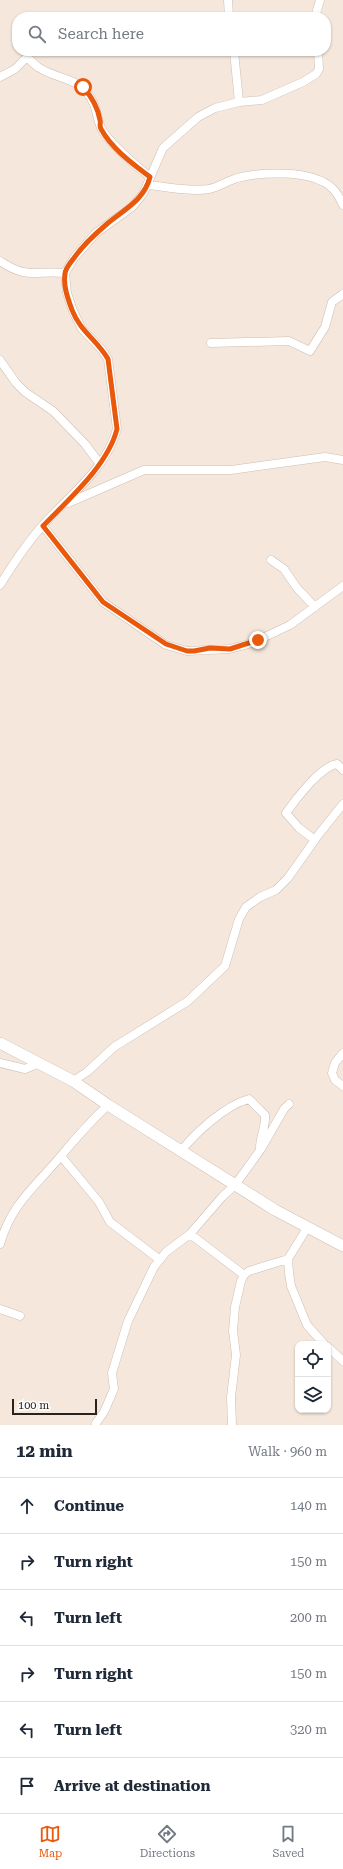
<!DOCTYPE html>
<html lang="en">
<head>
<meta charset="utf-8">
<style>
	:root { --surface:#fff; --page:#f2f2f3; --text:#1f2937; --muted:#747a83; --line:#e0e1e3; --accent:#ea580c }
	body { margin:0; font-family:"Roboto Serif",serif; background:var(--page); color:var(--text) }
	.controls { position:absolute; right:12px; bottom:12px; display:grid; overflow:hidden; border-radius:8px; box-shadow:0 1px 3px #0004 }
	.controls button { width:36px; height:36px; display:grid; place-items:center; padding:0; border:0; border-bottom:1px solid var(--line); background:var(--surface); color:var(--text); font:20px sans-serif }
	.scale { position:absolute; left:12px; bottom:10px; width:85px; box-sizing:border-box; padding-left:4px; border:2px solid #28231e; border-top:0; font-size:11px; line-height:14px; white-space:nowrap; color:#28231e; -webkit-text-stroke:3px #fff; paint-order:stroke }
	.stop { position:absolute; width:12px; height:12px; margin:-9px; border:3px solid #ea580c; border-radius:50%; background:#fff }
	.stop.end { background:#ea580c; border-color:#fff; box-shadow:0 1px 4px #0008 }
	.list { margin:0; padding:0; list-style:none }
	h2 { display:flex; justify-content:space-between; align-items:center; height:52px; margin:0; padding:0 16px; font-size:17px }
	h2 small { font-size:13px; font-weight:400; color:var(--muted) }
	.list li { display:grid; grid-template-columns:26px 1fr auto; gap:12px; align-items:center; box-sizing:border-box; height:56px; padding:0 16px; border-top:1px solid var(--line) }
	.list b { display:block; font-size:15px; white-space:nowrap }
	.list em { font-size:13px; font-style:normal; color:var(--muted) }
	.icon { flex:none; width:22px; height:22px; fill:none; stroke:currentColor; stroke-width:2; stroke-linecap:round; stroke-linejoin:round }
	.map { position:relative; flex:none; width:343px; height:1425px; overflow:hidden }
	.search { position:absolute; background:var(--surface); box-shadow:0 1px 3px #0004; left:12px; right:12px; top:12px; height:44px; display:flex; align-items:center; gap:10px; box-sizing:border-box; padding:0 14px; border-radius:16px; color:var(--muted); font-size:15px }
	.sheet { height:388px; background:var(--surface) }
	nav { display:flex; justify-content:space-around; align-items:center; box-sizing:border-box; height:56px; border-top:1px solid var(--line); background:var(--surface); font-size:11px; color:var(--muted) }
	nav a { display:grid; justify-items:center; gap:2px }
	nav .on { color:var(--accent) }
	.map>svg:first-child { display:block }
	.lines { fill:none; stroke-linecap:round; stroke-linejoin:round }
	.minor-casing { stroke:#cdbfb3; stroke-width:9 }
	.highway-casing { stroke:#cdbfb3; stroke-width:12 }
	.minor { stroke:#fff; stroke-width:8 }
	.highway { stroke:#fff; stroke-width:11 }
	.route { stroke:#ea580c; stroke-width:5 }
</style>
</head>
<body>
<div class="map">
<svg width="343" height="1425" viewBox="0 0 343 1425">
	<rect width="100%" height="100%" fill="#f5e7db"/>
	<g class="lines">
		<g class="minor-casing">
			<path id="minor" d="M228,0L229,17
				M315,17L320,0
				M234,51L239,102
				M0,77L15,69L26,58C31,59 33,64 38,67C59,81 80,76 93,102C98,112 97,124 104,133C117,150 134,164 150,177
				M148,185C168,187 189,192 209,189C218,187 228,181 237,178C261,172 312,169 332,188C337,192 340,199 343,205
				M0,261C27,280 36,270 65,273
				M211,343L289,341L310,351L325,327L332,302L343,294
				M0,360L16,383L25,392L53,411L85,444L100,464
				M68,503L144,470H231L325,457L343,460
				M43,526L103,602L166,645L187,651L230,649L252,643L290,625L343,586
				M271,560L284,569L297,588L315,607
				M0,585C13,564 27,543 43,525C69,496 107,468 117,429L108,359L102,350L82,329L73,311L67,293L65,273L74,258L96,233L132,207L143,194L163,148L198,117L215,108L239,102L262,100L303,82L316,74L319,69L318,51
				M315,840L299,828L286,813C295,800 321,766 337,764L343,770
				M343,1053L335,1063L332,1073L335,1080L343,1086
				M0,1063L25,1069L37,1064
				M73,1081L87,1072L114,1047L188,1001L225,966L239,919L246,907L260,897L276,890L288,878L319,834L343,804
				M181,1151C196,1132 226,1105 249,1099L265,1115C266,1127 260,1136 260,1148
				M61,1156L99,1202L110,1222L160,1260
				M307,1228L288,1259L289,1273L291,1286L307,1325L324,1344
				M190,1234L244,1275
				M0,1244C12,1203 34,1188 60,1157C75,1139 90,1122 108,1105
				M0,1309L20,1316
				M328,1347L343,1361
				M96,1423L104,1412L114,1389L112,1373L128,1321L154,1267L166,1252L190,1234L222,1197L235,1185L261,1149L284,1109L289,1104
				M232,1425L231,1397L236,1355L233,1331L235,1307L241,1281L244,1275L249,1271L288,1259"/>
		</g>
		<g class="highway-casing">
			<path id="highway" d="M0,1043L73,1081L108,1105L275,1210L343,1246"/>
		</g>
		<use href="#minor" class="minor"/>
		<use href="#highway" class="highway"/>
	</g>
	<g class="lines">
		<path class="route" d="M83,87C91,96 98,108 100,120C101,124 99,125 101,129C112,149 133,164 150,177C144,200 125,209 108,223C95,234 83,245 74,258C70,263 65,269 65,274C63,286 68,299 72,310C80,331 98,341 108,359L117,429C108,465 69,499 43,526L103,602L166,644L187,651H194L210,648L230,649L258,640"/>
	</g>
</svg>
<div class="controls">
<button><svg class="icon" aria-label="locate" viewBox="0 0 24 24"><circle cx="12" cy="12" r="6"/><path d="M12 2v4M12 18v4M2 12h4M18 12h4"/></svg></button>
<button><svg class="icon" aria-label="layers" viewBox="0 0 24 24"><path d="M12 4l9 5-9 5-9-5zM3 14l9 5 9-5"/></svg></button>
</div>
<div class="scale">100 m</div>
<div class="stop" style="left:83px;top:87px"></div>
<div class="stop end" style="left:258px;top:640px"></div>
<div class="search"><svg class="icon" aria-label="search" viewBox="0 0 24 24"><circle cx="10" cy="10" r="6"/><path d="M15 15l6 6"/></svg>Search here</div>
</div>
<section class="sheet">
<h2>12 min<small>Walk · 960 m</small></h2>
<ul class="list">
<li><svg class="icon" aria-label="ahead" viewBox="0 0 24 24"><path d="M12 20V5M6 11l6-6 6 6"/></svg><div><b>Continue</b></div><em>140 m</em></li>
<li><svg class="icon" aria-label="right" viewBox="0 0 24 24"><path d="M7 20v-9h11M14 6l5 5-5 5"/></svg><div><b>Turn right</b></div><em>150 m</em></li>
<li><svg class="icon" aria-label="left" viewBox="0 0 24 24"><path d="M17 20v-9H6M10 6l-5 5 5 5"/></svg><div><b>Turn left</b></div><em>200 m</em></li>
<li><svg class="icon" aria-label="right" viewBox="0 0 24 24"><path d="M7 20v-9h11M14 6l5 5-5 5"/></svg><div><b>Turn right</b></div><em>150 m</em></li>
<li><svg class="icon" aria-label="left" viewBox="0 0 24 24"><path d="M17 20v-9H6M10 6l-5 5 5 5"/></svg><div><b>Turn left</b></div><em>320 m</em></li>
<li><svg class="icon" aria-label="arrive" viewBox="0 0 24 24"><path d="M6 21V4h12l-3 4 3 4H6"/></svg><div><b>Arrive at destination</b></div></li>
</ul>
</section>
<nav>
<a class="on"><svg class="icon" aria-label="map" viewBox="0 0 24 24"><path d="M3 6l6-2 6 2 6-2v14l-6 2-6-2-6 2zM9 4v14M15 6v14"/></svg>Map</a>
<a><svg class="icon" aria-label="directions" viewBox="0 0 24 24"><path d="M12 3l9 9-9 9-9-9zM9 14v-3h6M13 9l2 2-2 2"/></svg>Directions</a>
<a><svg class="icon" aria-label="saved" viewBox="0 0 24 24"><path d="M7 4h10v16l-5-4-5 4z"/></svg>Saved</a>
</nav>
</body>
</html>
